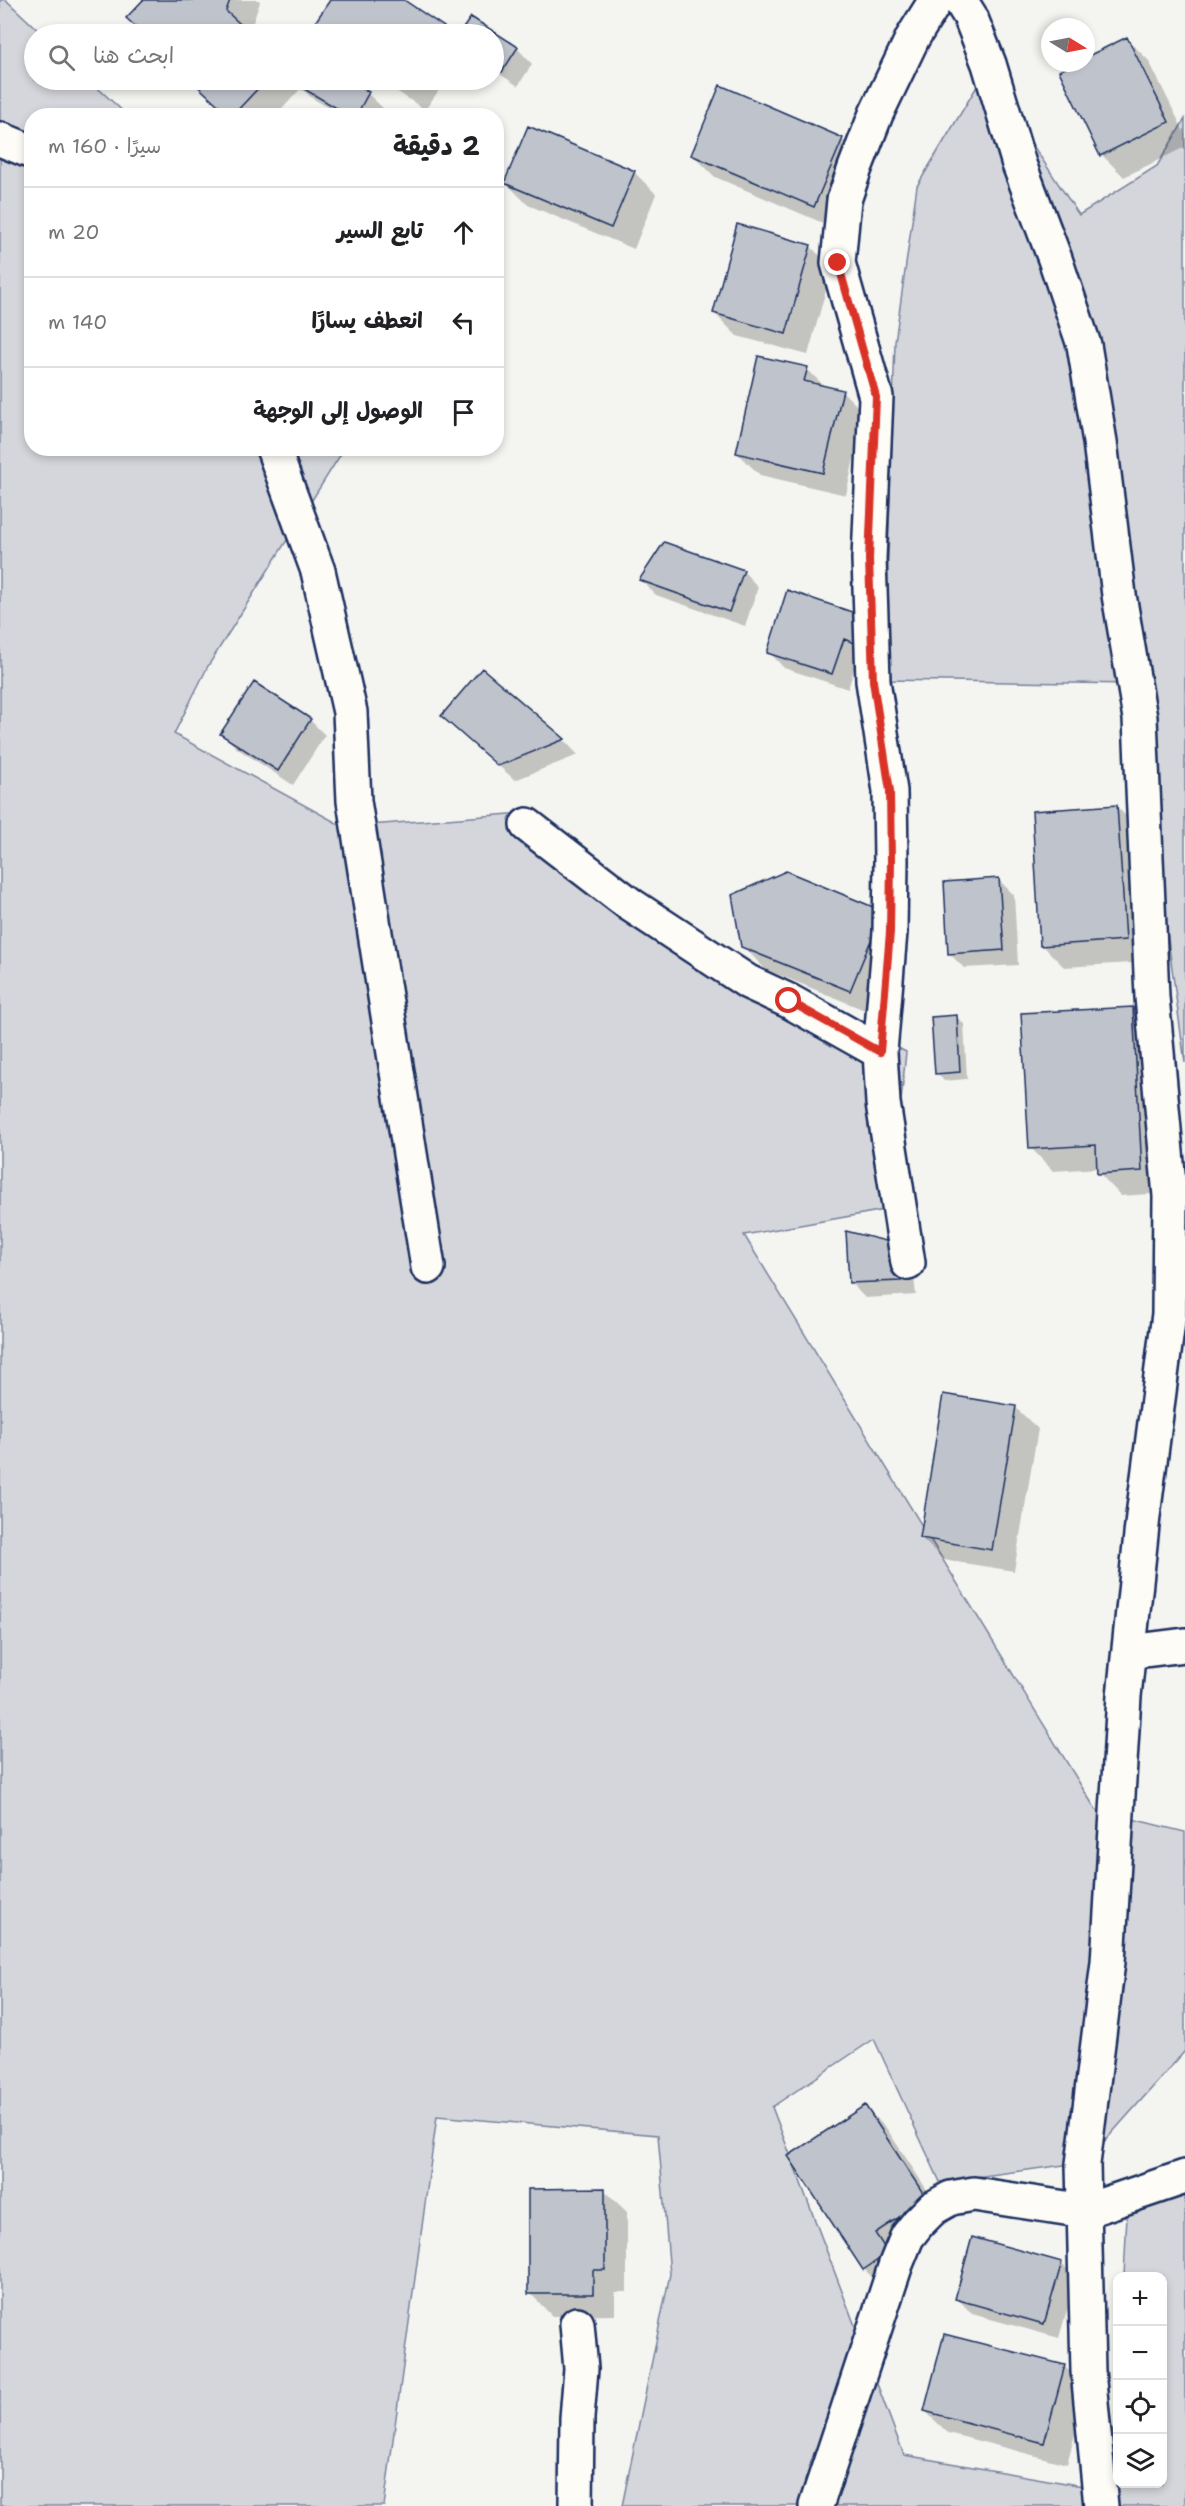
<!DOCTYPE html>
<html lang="ar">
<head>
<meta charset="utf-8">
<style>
	:root { --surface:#fff; --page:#f6f6f6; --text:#202124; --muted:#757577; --line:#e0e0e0 }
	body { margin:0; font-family:"Shantell Sans","Playpen Sans Arabic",sans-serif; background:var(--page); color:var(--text); direction:rtl }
	.controls { position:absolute; right:18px; bottom:18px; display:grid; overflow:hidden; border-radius:12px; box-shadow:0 3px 9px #0003 }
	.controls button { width:54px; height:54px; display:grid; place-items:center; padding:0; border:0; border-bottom:2px solid var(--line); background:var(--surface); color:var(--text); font:30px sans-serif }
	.compass { position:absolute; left:1041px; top:18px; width:54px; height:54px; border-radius:50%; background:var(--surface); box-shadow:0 3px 9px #0003; rotate:100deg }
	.stop { position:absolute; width:18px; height:18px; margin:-14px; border:4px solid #d93025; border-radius:50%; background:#fff }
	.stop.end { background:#d93025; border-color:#fff; box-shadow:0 2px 6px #0008 }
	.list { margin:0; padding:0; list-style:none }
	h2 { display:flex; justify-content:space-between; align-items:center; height:78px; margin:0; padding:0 24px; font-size:26px }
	h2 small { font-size:20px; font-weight:400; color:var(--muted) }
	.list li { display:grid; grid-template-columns:39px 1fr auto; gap:18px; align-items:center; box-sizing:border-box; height:90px; padding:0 24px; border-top:2px solid var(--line) }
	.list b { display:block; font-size:22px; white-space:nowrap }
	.list em { font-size:20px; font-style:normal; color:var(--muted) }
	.icon { flex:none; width:33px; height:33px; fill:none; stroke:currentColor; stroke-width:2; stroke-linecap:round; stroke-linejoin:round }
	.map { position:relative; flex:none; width:1185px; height:2506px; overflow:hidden; direction:ltr }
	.search { position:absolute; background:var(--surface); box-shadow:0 3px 9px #0003; left:24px; top:24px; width:480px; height:66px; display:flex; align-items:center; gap:15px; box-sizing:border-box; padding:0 21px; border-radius:33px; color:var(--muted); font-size:22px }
	.panel { position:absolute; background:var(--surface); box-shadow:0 3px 9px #0003; left:24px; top:108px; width:480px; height:348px; border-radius:24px; direction:rtl }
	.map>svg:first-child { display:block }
	.green { fill:#d4d6db; stroke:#78829c; stroke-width:1.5 }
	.shadow { fill:#0003 }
	.building { fill:#bfc3cc; stroke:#1b2f5e; stroke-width:1.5 }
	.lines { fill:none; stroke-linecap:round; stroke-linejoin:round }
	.minor-casing { stroke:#1b2f5e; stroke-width:38 }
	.minor { stroke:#fdfcf7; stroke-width:33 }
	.route { stroke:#d93025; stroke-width:8 }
</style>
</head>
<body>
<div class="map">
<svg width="1185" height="2506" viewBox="0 0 1185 2506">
	<rect width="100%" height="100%" fill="#f4f4f1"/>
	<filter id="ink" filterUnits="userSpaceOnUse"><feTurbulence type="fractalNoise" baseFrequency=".0167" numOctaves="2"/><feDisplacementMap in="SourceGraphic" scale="12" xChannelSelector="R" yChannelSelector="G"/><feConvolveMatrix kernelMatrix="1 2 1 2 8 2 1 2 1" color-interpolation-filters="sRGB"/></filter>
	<g filter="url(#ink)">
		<path class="green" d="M0,0H6L42,34H34V80H89L127,115L32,116V448L344,449L208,666L174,734L344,827L523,813L647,915L906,1052L890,1209L744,1235L1096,1810L1185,1832V2051L1086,2162L940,2182L874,2039L772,2107L904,2455L1112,2491L1117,2395L1118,2484H1162V2276H1124L1127,2215L1185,2195V2506H622L670,2274L658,2135L437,2116L384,2506H0Z
			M985,73L1079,215L1157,166L1185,119V1063L1133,684L884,680L895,342L917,186Z"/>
		<path class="shadow" d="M145,0H259L260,2L249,34H145L128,18Z
			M332,0H401L449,34H321L314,27Z
			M471,19L517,48L532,64L518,86L494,70V34H461Z
			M1127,39L1149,61L1185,134V147L1124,177L1102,155L1078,63H1086V59Z
			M192,80H345L368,94L384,109L380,116H342L312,98L301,88L276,116H230Z
			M380,80H446L425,110Z
			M842,139L865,161L837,229L715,177L693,155Z
			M634,172L656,194L634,249L528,205L506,183Z
			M810,246L832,268L808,355L737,336L714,313Z
			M807,369L825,387L842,391L864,413L846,495L760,475L737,453Z
			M743,571L758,587L745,626L656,595L641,580Z
			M864,618L859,653L848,689L784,668L769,652Z
			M482,670L564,740L578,755L515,780L458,731L443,716Z
			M310,720L325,735L293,785L238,749L222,734Z
			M1117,807L1139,829L1148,962L1064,967L1042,945Z
			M999,880L1014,895L1018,965L964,968L949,953Z
			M882,912L872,1013L765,969L743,946Z
			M1133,1008L1155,1031L1164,1193L1121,1196L1099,1173V1168L1053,1171L1031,1148Z
			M957,1017L964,1024L967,1079L944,1081L937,1073Z
			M912,1261L916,1295L865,1298L850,1282Z
			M1015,1407L1038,1429L1014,1571L944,1560L921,1538Z
			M865,2107L887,2129L948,2222L896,2256L886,2291L864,2269Z
			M604,2190L627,2212V2292H615V2315L552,2316L530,2293Z
			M1061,2263L1076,2278L1059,2338L972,2314L957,2298Z
			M1064,2366L1087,2389L1067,2464L948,2433L925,2411Z"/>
		<path class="building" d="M143,0H230L226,11L251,34H144L126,18Z
			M330,0H404L444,27L439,34H322L312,27Z
			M471,17L518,47L502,72L494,67V34H459Z
			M1127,37L1169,122L1100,156L1059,71L1075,63H1086V57Z
			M191,80H266L232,116H230Z
			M296,80H348L369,92L356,116H350L294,83Z
			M388,80H408L402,89Z
			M720,85L843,138L814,207L691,155Z
			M528,126L635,171L611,228L504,183Z
			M737,224L811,245L786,334L713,313Z
			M758,356L808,367L804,381L843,390L823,473L736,453Z
			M664,542L744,570L729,612L639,580Z
			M787,590L864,616L862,646L844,639L832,674L767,653Z
			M482,668L565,739L498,766L441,716Z
			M254,682L311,719L278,771L220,734Z
			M1117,805L1126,940L1040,946L1032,811Z
			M786,871L883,911L850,991L741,947L732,895Z
			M999,878L1004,950L948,954L944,882Z
			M1133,1007L1142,1171L1097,1174L1096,1145L1029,1149L1021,1013Z
			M957,1015L960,1072L935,1074L931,1017Z
			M846,1231L898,1244L901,1281L849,1283Z
			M943,1394L1016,1406L992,1550L920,1538Z
			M865,2105L927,2199L875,2233L888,2253L863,2270L788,2156Z
			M605,2188V2270H593V2294H528V2189Z
			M972,2237L1062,2262L1044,2324L955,2299Z
			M944,2334L1065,2365L1044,2443L924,2411Z"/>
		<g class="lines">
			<g class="minor-casing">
				<path id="minor" d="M960,0L970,16L989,64L1019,164L1055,259L1084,345L1100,442L1119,595L1140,718L1152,997L1170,1196L1169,1314L1143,1516L1124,1696L1108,1962L1083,2164L1088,2371L1101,2506
					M0,139L32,152
					M273,448L318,571L350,712L354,801L428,1267
					M527,825L631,905L748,982L789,1001L880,1052L890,932L891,861L890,791L873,681L871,617L869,559L876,397L838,263L844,200L855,168L876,114L913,37L936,0
					M880,1052L883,1103L908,1263
					M1129,1652L1185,1645
					M576,2506L577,2418L581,2369L577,2324
					M816,2506L896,2264L907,2237L918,2223L933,2208L951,2198L974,2194L1085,2211L1185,2177"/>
			</g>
			<use href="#minor" class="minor"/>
		</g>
	</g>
	<g class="lines" filter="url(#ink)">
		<path class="route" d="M789,1001L880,1052L890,932L891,861L890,791L873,681L871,617L869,559L876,397L838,263"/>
	</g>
</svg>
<div class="controls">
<button>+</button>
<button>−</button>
<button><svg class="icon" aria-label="locate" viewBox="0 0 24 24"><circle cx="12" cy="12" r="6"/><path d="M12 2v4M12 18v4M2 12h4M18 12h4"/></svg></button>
<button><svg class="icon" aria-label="layers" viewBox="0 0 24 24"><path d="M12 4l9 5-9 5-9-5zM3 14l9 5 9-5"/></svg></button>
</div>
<svg class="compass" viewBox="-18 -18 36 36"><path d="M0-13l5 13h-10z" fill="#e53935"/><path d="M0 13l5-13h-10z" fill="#757577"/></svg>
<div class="stop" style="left:789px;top:1001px"></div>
<div class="stop end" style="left:838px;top:263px"></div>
<div class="search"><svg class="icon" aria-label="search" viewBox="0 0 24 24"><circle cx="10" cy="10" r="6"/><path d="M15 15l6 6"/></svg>ابحث هنا</div>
<section class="panel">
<h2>2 دقيقة<small>سيرًا · 160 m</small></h2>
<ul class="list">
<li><svg class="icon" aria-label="ahead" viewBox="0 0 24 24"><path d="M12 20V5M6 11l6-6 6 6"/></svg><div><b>تابع السير</b></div><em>20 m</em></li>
<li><svg class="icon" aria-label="left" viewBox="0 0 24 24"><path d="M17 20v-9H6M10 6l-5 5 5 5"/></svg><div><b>انعطف يسارًا</b></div><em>140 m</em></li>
<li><svg class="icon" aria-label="arrive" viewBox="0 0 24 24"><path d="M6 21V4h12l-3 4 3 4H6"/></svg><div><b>الوصول إلى الوجهة</b></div></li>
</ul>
</section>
</div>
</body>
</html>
